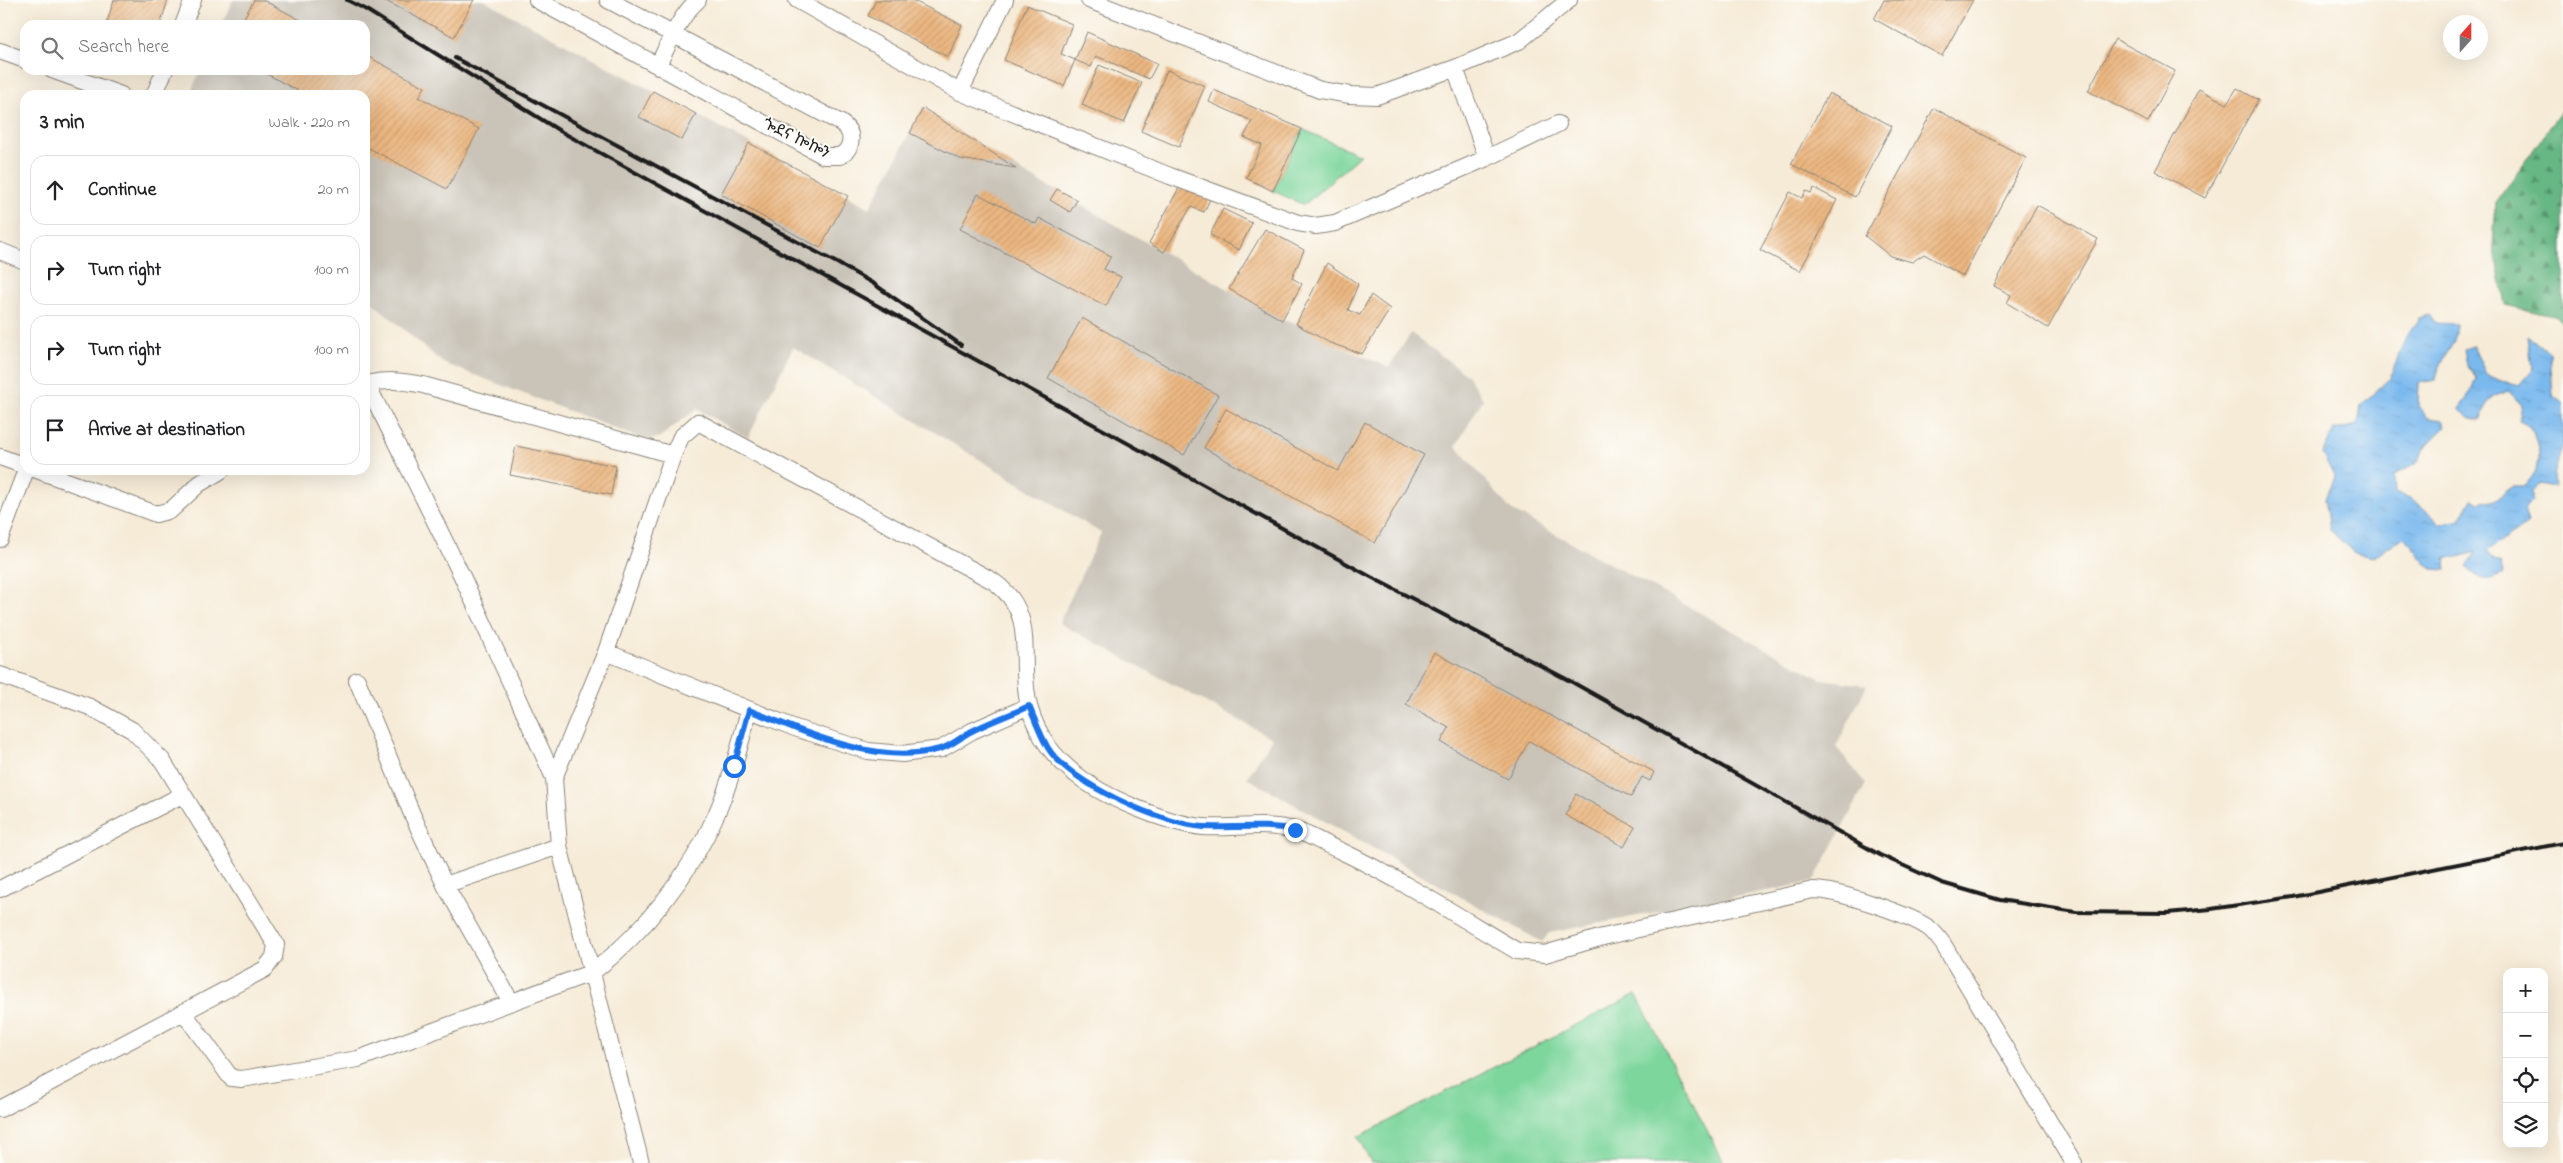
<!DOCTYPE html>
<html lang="en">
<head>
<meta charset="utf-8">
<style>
	:root { --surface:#fff; --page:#f6f6f6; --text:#202124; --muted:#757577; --line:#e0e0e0 }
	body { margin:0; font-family:"Indie Flower","Noto Sans Ethiopic",sans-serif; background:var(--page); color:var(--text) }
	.controls { position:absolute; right:15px; bottom:15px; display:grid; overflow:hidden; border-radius:10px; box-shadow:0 5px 20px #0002 }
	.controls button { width:45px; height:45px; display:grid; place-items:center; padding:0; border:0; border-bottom:1px solid var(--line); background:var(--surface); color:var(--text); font:25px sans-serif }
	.compass { position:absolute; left:2443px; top:15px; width:45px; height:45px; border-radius:50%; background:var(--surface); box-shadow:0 5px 20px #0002; rotate:21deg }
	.stop { position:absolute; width:15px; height:15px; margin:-11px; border:4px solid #1a73e8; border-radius:50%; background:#fff }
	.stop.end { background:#1a73e8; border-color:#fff; box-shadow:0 1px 5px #0008 }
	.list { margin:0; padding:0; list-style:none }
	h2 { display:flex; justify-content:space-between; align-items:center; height:65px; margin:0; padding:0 20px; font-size:21px }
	h2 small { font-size:16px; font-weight:400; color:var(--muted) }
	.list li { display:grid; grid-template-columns:32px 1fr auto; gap:15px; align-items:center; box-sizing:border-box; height:70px; margin:0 10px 10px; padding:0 10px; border:1px solid var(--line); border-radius:15px }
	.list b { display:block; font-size:19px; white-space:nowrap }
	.list em { font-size:16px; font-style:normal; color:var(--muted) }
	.icon { flex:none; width:28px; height:28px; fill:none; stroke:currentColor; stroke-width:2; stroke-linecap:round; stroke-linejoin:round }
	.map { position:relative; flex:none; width:2563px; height:1163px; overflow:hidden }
	.search { position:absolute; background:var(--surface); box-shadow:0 5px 20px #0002; left:20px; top:20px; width:350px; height:55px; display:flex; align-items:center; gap:12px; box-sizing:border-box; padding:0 18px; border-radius:15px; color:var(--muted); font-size:19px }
	.panel { position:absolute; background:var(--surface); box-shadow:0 5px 20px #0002; left:20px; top:90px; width:350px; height:385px; border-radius:15px }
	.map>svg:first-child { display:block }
	.industrial { fill:#c9c3b8 }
	.forest { fill:url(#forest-firs); stroke:#416a50 }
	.garden { fill:#7dd69c; stroke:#4c795c }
	.water { fill:url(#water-ripples); stroke:#4b6a85 }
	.building { fill:url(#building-hatch) }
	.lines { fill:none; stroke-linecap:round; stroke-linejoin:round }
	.minor-casing { stroke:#89847a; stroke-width:18 }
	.minor { stroke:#fff; stroke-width:16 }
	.rail { stroke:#1c1c1c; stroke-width:4 }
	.route { stroke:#1a73e8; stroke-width:6 }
	.labels { text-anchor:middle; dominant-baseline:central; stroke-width:4; stroke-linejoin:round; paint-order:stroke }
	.street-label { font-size:16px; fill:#1c1c1c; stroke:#fdfcf7 }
</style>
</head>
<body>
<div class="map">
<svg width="2563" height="1163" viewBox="0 0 2563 1163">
	<defs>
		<pattern id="forest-firs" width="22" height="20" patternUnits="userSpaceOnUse" patternTransform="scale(1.25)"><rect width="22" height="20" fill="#66b784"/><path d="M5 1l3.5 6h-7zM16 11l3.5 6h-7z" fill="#53946b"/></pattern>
		<pattern id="water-ripples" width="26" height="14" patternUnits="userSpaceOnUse" patternTransform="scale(1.25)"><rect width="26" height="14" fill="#7ab9ee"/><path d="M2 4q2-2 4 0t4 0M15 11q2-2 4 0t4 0" fill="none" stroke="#699ecc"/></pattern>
		<pattern id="building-hatch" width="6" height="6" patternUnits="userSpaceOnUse" patternTransform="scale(1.25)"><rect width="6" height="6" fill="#ecb781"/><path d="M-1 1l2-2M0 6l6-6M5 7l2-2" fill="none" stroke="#ca9d6f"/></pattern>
	</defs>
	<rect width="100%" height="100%" fill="#fdfcf7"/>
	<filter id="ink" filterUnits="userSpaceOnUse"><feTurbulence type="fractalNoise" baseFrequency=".02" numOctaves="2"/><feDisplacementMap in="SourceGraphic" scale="10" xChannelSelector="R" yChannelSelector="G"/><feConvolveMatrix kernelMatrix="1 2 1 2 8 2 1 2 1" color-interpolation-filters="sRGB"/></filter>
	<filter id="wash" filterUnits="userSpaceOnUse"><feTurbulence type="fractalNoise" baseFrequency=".0096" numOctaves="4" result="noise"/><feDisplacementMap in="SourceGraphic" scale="20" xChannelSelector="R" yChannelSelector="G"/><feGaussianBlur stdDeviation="1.12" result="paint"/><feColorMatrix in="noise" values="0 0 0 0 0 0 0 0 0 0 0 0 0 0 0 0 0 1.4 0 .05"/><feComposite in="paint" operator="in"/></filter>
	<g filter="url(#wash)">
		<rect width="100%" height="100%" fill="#f6ebd7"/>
		<path class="industrial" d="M233,0H484L870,208L923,108L1016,168L1282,320L1296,324L1330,343L1389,367L1411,333L1467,375L1483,399L1456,446L1511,510L1821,679L1867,685L1836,747L1866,784L1813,882L1549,933L1542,942L1247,778L1272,738L1059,623L1101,533L793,347L748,438L697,409L660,437L650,440L640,438L443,363L365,296V95H190L200,70H365V25H221Z"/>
		<path class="forest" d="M2561,111H2563V324L2557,317L2505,305L2493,245L2496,202Z"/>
		<path class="garden" d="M1302,129L1360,155L1304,205L1273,191Z
			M1636,994L1724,1163H1371L1358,1137Z"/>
		<path class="water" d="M2430,315L2436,323L2457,324C2457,349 2438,358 2436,380L2419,383L2418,406L2428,418L2443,420L2446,426L2427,445L2415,464L2394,476L2395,492L2412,499L2440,524L2460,520L2472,499L2479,503L2498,498L2513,486H2524C2545,465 2541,453 2531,427L2519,421L2522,405L2507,391C2493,396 2483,404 2481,419H2471L2459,409L2471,392L2476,378L2467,365L2464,349L2473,346L2486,374L2501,381L2520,385L2532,371L2528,335L2550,353L2553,395L2563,404V446L2553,475L2554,487L2539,484L2532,491V501L2524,510L2528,523L2487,551L2493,559L2501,564L2503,574C2487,582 2480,582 2467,567L2476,552L2458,557H2447L2446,570L2432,569L2404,537L2374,556L2353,552L2330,530L2325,498L2335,478L2322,453L2334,430L2358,425L2361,405L2390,378L2404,341L2419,318Z"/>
		<g id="blocks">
			<path class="building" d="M114,0H168L160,25H106Z
				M254,0H263L310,25H240Z
				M384,0H474L454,37Z
				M876,0H912L962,25L948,57L868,16Z
				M1884,0H1973L1942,56L1874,19Z
				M1027,5L1072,24L1061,54L1075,60L1064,86L1004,60Z
				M1087,32L1157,64L1149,79L1096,56L1091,67L1075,60Z
				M2115,39L2175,71L2148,122L2088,91Z
				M365,55L425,87L419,97L479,129L447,189L365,146V95H306L259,70H365Z
				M1099,65L1142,83L1124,123L1082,105Z
				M1167,70L1205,86L1179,147L1141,131Z
				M2237,88L2258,100L2205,198L2155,171L2199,89L2227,104Z
				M1214,90L1302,129L1273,191L1246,178L1262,145L1244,137L1252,121L1209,102Z
				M653,91L696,114L682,140L639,117Z
				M1829,93L1892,126L1855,197L1791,164Z
				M923,108L1016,168L960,159L910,133Z
				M1934,108L2026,158L1963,276L1924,254L1912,262L1890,256L1865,236Z
				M749,143L848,196L820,248L721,194Z
				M1180,186L1210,199L1204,212L1191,207L1164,252L1149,243Z
				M1814,188L1837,200L1800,271L1760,250L1790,192L1802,198L1806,191L1811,193Z
				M1057,189L1077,200L1070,212L1050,200Z
				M978,194L1036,224L1039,218L1111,256L1104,269L1121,277L1106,306L960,229Z
				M2037,205L2098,239L2048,328L2007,303L2011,295L1994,286Z
				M1223,209L1252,223L1239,250L1210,235Z
				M1265,229L1304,250L1292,278L1302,284L1282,320L1229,289Z
				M1327,263L1358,284L1348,310L1360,315L1371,295L1390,309L1362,354L1330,343L1296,324Z
				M1082,318L1218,395L1184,455L1048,378Z
				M1226,409L1338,471L1365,422L1424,455L1375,543L1204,448Z
				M516,446L616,466L611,495L510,475Z
				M1434,652L1654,772L1650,781L1642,777L1631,797L1529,741L1508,779L1441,742L1449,728L1406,704Z
				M1576,794L1635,827L1624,847L1565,815Z"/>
		</g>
	</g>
	<g filter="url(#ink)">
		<use href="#blocks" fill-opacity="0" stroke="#89847a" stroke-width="1"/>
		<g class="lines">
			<g class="minor-casing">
				<path id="minor" d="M537,0L824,156H840C854,147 854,132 841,123L608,0
					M797,0L960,92L1170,176L1298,223L1316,226L1335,223L1487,158L1558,124
					M1089,0L1320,90L1350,95L1377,96L1455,68L1519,41L1569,0
					M183,25L193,0
					M0,51L25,60
					M658,65C669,44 680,15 698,0
					M1455,68L1487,158
					M52,70L121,95
					M960,92L1005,0
					M154,95L165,70
					M0,251L25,261
					M367,384C386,379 403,381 423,385L673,455L606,652L554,778
					M365,385L367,384L461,574L554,778L559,846L641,1163
					M673,455L681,437L698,422L993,581C1040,614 1017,659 1029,706C1037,735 1055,759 1078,776C1105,798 1169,824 1203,827C1233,829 1265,822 1294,830C1309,834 1324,844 1339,850C1400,879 1458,916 1517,951L1545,954L1603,937L1813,890C1837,890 1912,915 1930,929C1935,933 1939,939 1943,944L2074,1163
					M0,457L25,466
					M37,470L156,514L171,510L199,484L222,470
					M0,539L26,470
					M606,652L795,728L868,751L902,754L941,749L972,731L1029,706
					M0,675L90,707L132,730L162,760L276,945L274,957L265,969L0,1109
					M357,680L412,814L445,885L511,1002
					M445,885L559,846
					M0,889L182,795
					M184,1013L231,1078L242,1079L358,1059L593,972C644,932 690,875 716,815C731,781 740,745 749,710"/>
			</g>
			<use href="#minor" class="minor"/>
			<path class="rail" d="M347,0L369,11
				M363,8L560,131L1371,577L1572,682L1880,855L1942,883L2000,900L2076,912L2167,913L2211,909L2293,897L2563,843
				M455,58L837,263L874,284L961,345"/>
		</g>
	</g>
	<g class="lines" filter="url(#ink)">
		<path class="route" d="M734,766L749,710C807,733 877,766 940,749C951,746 961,737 970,732C989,722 1010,715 1029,706C1035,720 1040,735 1048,748C1069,783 1163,825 1204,827C1234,828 1265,824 1295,830"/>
	</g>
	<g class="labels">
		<g class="street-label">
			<text transform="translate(796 139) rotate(26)">ጐደና ኰኰን</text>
		</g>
	</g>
</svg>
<div class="controls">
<button>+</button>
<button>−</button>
<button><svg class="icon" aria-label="locate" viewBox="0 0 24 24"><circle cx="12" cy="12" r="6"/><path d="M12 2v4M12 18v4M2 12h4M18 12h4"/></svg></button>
<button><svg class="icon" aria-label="layers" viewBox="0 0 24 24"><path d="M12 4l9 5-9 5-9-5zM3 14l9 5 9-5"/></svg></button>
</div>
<svg class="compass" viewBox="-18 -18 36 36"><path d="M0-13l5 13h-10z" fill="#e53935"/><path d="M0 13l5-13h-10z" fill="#757577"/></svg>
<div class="stop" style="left:734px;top:766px"></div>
<div class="stop end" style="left:1295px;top:830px"></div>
<div class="search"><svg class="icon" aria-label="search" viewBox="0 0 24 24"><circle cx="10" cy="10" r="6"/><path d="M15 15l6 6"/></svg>Search here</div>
<section class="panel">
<h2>3 min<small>Walk · 220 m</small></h2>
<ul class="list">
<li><svg class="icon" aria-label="ahead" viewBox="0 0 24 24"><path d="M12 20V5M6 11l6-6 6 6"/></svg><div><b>Continue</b></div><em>20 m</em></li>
<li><svg class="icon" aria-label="right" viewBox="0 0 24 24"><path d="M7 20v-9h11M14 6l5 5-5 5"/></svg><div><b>Turn right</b></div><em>100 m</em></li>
<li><svg class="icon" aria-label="right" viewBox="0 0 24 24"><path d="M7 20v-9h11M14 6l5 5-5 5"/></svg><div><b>Turn right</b></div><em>100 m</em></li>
<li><svg class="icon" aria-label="arrive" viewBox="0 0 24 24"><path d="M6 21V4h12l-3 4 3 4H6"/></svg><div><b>Arrive at destination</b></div></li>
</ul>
</section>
</div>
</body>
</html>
